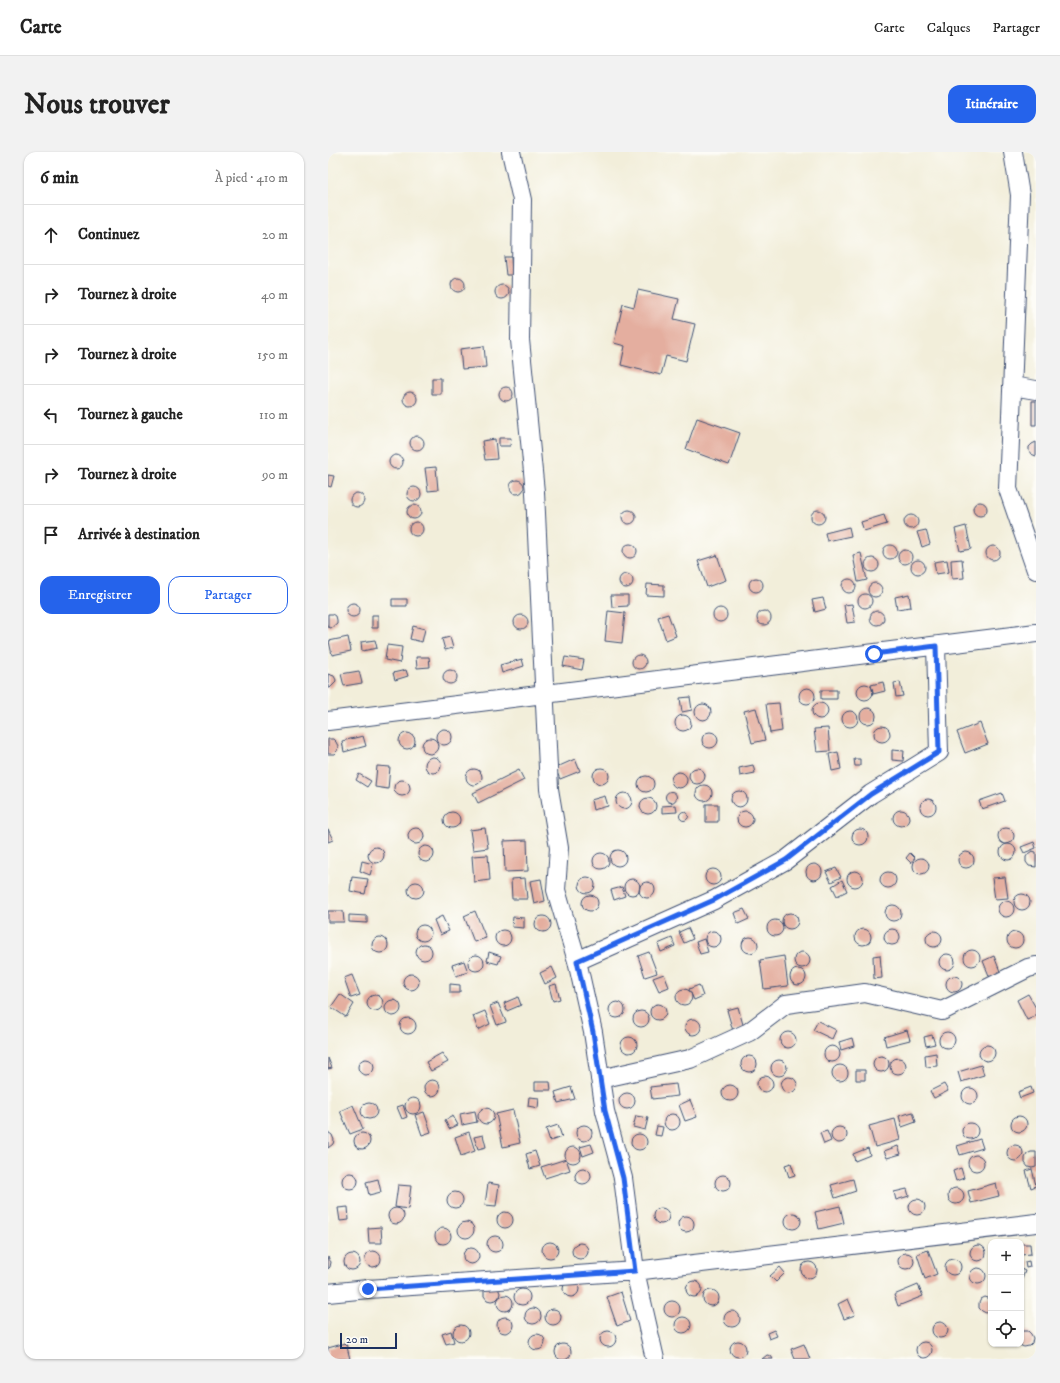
<!DOCTYPE html>
<html lang="fr">
<head>
<meta charset="utf-8">
<style>
	:root { --surface:#fff; --page:#f2f2f2; --text:#222; --muted:#767676; --line:#e0e0e0; --accent:#2563eb }
	body { margin:0; font-family:"IM FELL DW Pica",serif; background:var(--page); color:var(--text) }
	.controls { position:absolute; right:12px; bottom:12px; display:grid; overflow:hidden; border-radius:8px; box-shadow:0 1px 3px #0004 }
	.controls button { width:36px; height:36px; display:grid; place-items:center; padding:0; border:0; border-bottom:1px solid var(--line); background:var(--surface); color:var(--text); font:20px sans-serif }
	.scale { position:absolute; left:12px; bottom:10px; width:57px; box-sizing:border-box; padding-left:4px; border:2px solid #1b2f5e; border-top:0; font-size:11px; line-height:14px; white-space:nowrap; color:#1b2f5e; -webkit-text-stroke:3px #fdfcf7; paint-order:stroke }
	.stop { position:absolute; width:12px; height:12px; margin:-9px; border:3px solid #2563eb; border-radius:50%; background:#fff }
	.stop.end { background:#2563eb; border-color:#fff; box-shadow:0 1px 4px #0008 }
	.list { margin:0; padding:0; list-style:none }
	h2 { display:flex; justify-content:space-between; align-items:center; height:52px; margin:0; padding:0 16px; font-size:17px }
	h2 small { font-size:13px; font-weight:400; color:var(--muted) }
	.list li { display:grid; grid-template-columns:26px 1fr auto; gap:12px; align-items:center; box-sizing:border-box; height:60px; padding:0 16px; border-top:1px solid var(--line) }
	.list b { display:block; font-size:15px; white-space:nowrap }
	.list em { font-size:13px; font-style:normal; color:var(--muted) }
	.actions { display:flex; gap:8px; padding:12px 16px }
	.actions a { flex:1; padding:9px 0; border:1px solid var(--accent); border-radius:12px; text-align:center; font-size:14px; color:var(--accent) }
	.actions .main { background:var(--accent); color:#fff }
	.icon { flex:none; width:22px; height:22px; fill:none; stroke:currentColor; stroke-width:2; stroke-linecap:round; stroke-linejoin:round }
	.map { position:relative; flex:none; width:708px; height:1207px; overflow:hidden; border-radius:12px }
	header { display:flex; align-items:center; gap:24px; box-sizing:border-box; height:56px; padding:0 20px; background:var(--surface); border-bottom:1px solid var(--line) }
	header strong { font-size:19px }
	nav { display:flex; gap:22px; margin-inline-start:auto; font-size:14px }
	.intro { display:flex; align-items:center; justify-content:space-between; box-sizing:border-box; height:96px; padding:0 24px }
	h1 { margin:0; font-size:28px }
	.button { padding:10px 18px; border-radius:12px; background:var(--accent); color:#fff; font-size:14px; font-weight:700 }
	main { display:flex; gap:24px; padding:0 24px }
	aside { flex:1; background:var(--surface); border-radius:12px; box-shadow:0 1px 3px #0004 }
	.map>svg:first-child { display:block }
	.building { fill:#e4ae9f }
	.lines { fill:none; stroke-linecap:round; stroke-linejoin:round }
	.minor-casing { stroke:#3b4c71; stroke-width:20 }
	.minor { stroke:#fff; stroke-width:18 }
	.route { stroke:#2563eb; stroke-width:5 }
</style>
</head>
<body>
<header>
<strong>Carte</strong>
<nav><a>Carte</a><a>Calques</a><a>Partager</a></nav>
</header>
<div class="intro"><h1>Nous trouver</h1><a class="button">Itinéraire</a></div>
<main>
<aside>
<h2>6 min<small>À pied · 410 m</small></h2>
<ul class="list">
<li><svg class="icon" aria-label="ahead" viewBox="0 0 24 24"><path d="M12 20V5M6 11l6-6 6 6"/></svg><div><b>Continuez</b></div><em>20 m</em></li>
<li><svg class="icon" aria-label="right" viewBox="0 0 24 24"><path d="M7 20v-9h11M14 6l5 5-5 5"/></svg><div><b>Tournez à droite</b></div><em>40 m</em></li>
<li><svg class="icon" aria-label="right" viewBox="0 0 24 24"><path d="M7 20v-9h11M14 6l5 5-5 5"/></svg><div><b>Tournez à droite</b></div><em>150 m</em></li>
<li><svg class="icon" aria-label="left" viewBox="0 0 24 24"><path d="M17 20v-9H6M10 6l-5 5 5 5"/></svg><div><b>Tournez à gauche</b></div><em>110 m</em></li>
<li><svg class="icon" aria-label="right" viewBox="0 0 24 24"><path d="M7 20v-9h11M14 6l5 5-5 5"/></svg><div><b>Tournez à droite</b></div><em>90 m</em></li>
<li><svg class="icon" aria-label="arrive" viewBox="0 0 24 24"><path d="M6 21V4h12l-3 4 3 4H6"/></svg><div><b>Arrivée à destination</b></div></li>
</ul>
<div class="actions"><a class="main">Enregistrer</a><a>Partager</a></div>
</aside>
<div class="map">
<svg width="708" height="1207" viewBox="0 0 708 1207">
	<rect width="100%" height="100%" fill="#fdfcf7"/>
	<filter id="ink" filterUnits="userSpaceOnUse"><feTurbulence type="fractalNoise" baseFrequency=".025" numOctaves="2"/><feDisplacementMap in="SourceGraphic" scale="8" xChannelSelector="R" yChannelSelector="G"/><feConvolveMatrix kernelMatrix="1 2 1 2 8 2 1 2 1" color-interpolation-filters="sRGB"/></filter>
	<filter id="wash" filterUnits="userSpaceOnUse"><feTurbulence type="fractalNoise" baseFrequency=".012" numOctaves="4" result="noise"/><feDisplacementMap in="SourceGraphic" scale="16" xChannelSelector="R" yChannelSelector="G"/><feGaussianBlur stdDeviation="0.9" result="paint"/><feColorMatrix in="noise" values="0 0 0 0 0 0 0 0 0 0 0 0 0 0 0 0 0 1.4 0 .05"/><feComposite in="paint" operator="in"/></filter>
	<g filter="url(#wash)">
		<rect width="100%" height="100%" fill="#f2eeda"/>
		<g id="blocks">
			<path class="building" d="M176,105H183L184,123H178Z
				M123 133a7 7 0 1 1 14 0a7 7 0 1 1-14 0Z
				M167 140a7 7 0 1 1 14 0a7 7 0 1 1-14 0Z
				M310,138L351,147L346,167L367,172L358,209L338,204L333,223L293,213L297,194L286,191L295,152L306,155Z
				M156,194L158,215L134,217L132,197Z
				M104,226H113V242H104Z
				M171 242a7 7 0 1 1 14 0a7 7 0 1 1-14 0Z
				M75 247a7 7 0 1 1 14 0a7 7 0 1 1-14 0Z
				M704,249H708V273H704Z
				M369,266L412,281L401,313L358,297Z
				M82 291a7 7 0 1 1 14 0a7 7 0 1 1-14 0Z
				M171,286H183L182,294H171Z
				M167,287L169,307L157,308L154,289Z
				M708,290V304L703,302L701,299V295L704,292Z
				M61 310a7 7 0 1 1 14 0a7 7 0 1 1-14 0Z
				M108,315L110,338L100,339L97,316Z
				M0,323L6,324L3,335L0,334Z
				M182 335a7 7 0 1 1 14 0a7 7 0 1 1-14 0Z
				M79 342a7 7 0 1 1 14 0a7 7 0 1 1-14 0Z
				M22 348a7 7 0 1 1 14 0a7 7 0 1 1-14 0Z
				M645 357a7 7 0 1 1 14 0a7 7 0 1 1-14 0Z
				M79 360a7 7 0 1 1 14 0a7 7 0 1 1-14 0Z
				M483 365a7 7 0 1 1 14 0a7 7 0 1 1-14 0Z
				M294 365a7 7 0 1 1 14 0a7 7 0 1 1-14 0Z
				M576 370a7 7 0 1 1 14 0a7 7 0 1 1-14 0Z
				M556,363L559,372L536,379L533,370Z
				M81 377a7 7 0 1 1 14 0a7 7 0 1 1-14 0Z
				M638,374L643,397L632,399L627,377Z
				M521,375L523,384L499,389L497,381Z
				M598,378L602,392L594,395L589,380Z
				M295 399a7 7 0 1 1 14 0a7 7 0 1 1-14 0Z
				M555 400a7 7 0 1 1 14 0a7 7 0 1 1-14 0Z
				M658 401a7 7 0 1 1 14 0a7 7 0 1 1-14 0Z
				M570 405a7 7 0 1 1 14 0a7 7 0 1 1-14 0Z
				M533,401L539,428L530,430L525,403Z
				M389,403L398,428L379,435L370,409Z
				M537 413a7 7 0 1 1 14 0a7 7 0 1 1-14 0Z
				M634,407L636,426L624,427L623,408Z
				M619,408L621,420L608,422L606,410Z
				M583 415a7 7 0 1 1 14 0a7 7 0 1 1-14 0Z
				M291 429a7 7 0 1 1 14 0a7 7 0 1 1-14 0Z
				M421 433a7 7 0 1 1 14 0a7 7 0 1 1-14 0Z
				M514 434a7 7 0 1 1 14 0a7 7 0 1 1-14 0Z
				M540 438a7 7 0 1 1 14 0a7 7 0 1 1-14 0Z
				M319,432L336,433V444L318,443Z
				M530 449a7 7 0 1 1 14 0a7 7 0 1 1-14 0Z
				M581,442L583,455L569,457L567,445Z
				M283,443H300V454L284,455Z
				M495,446L498,457L487,460L484,448Z
				M64,447H79V454H64Z
				M18 458a7 7 0 1 1 14 0a7 7 0 1 1-14 0Z
				M524,452L527,470L519,471L516,453Z
				M385 463a7 7 0 1 1 14 0a7 7 0 1 1-14 0Z
				M429 466a7 7 0 1 1 14 0a7 7 0 1 1-14 0Z
				M280,459L297,461L294,491L277,489Z
				M542 466a7 7 0 1 1 14 0a7 7 0 1 1-14 0Z
				M0,462H5L8,464L9,468V471L3,476L0,475Z
				M340,462L348,484L338,488L330,465Z
				M44,463H50V476H44Z
				M186 470a7 7 0 1 1 14 0a7 7 0 1 1-14 0Z
				M85,474L97,477L94,490L82,487Z
				M20,485L23,499L4,503L1,489Z
				M122,485L125,496L117,498L114,487Z
				M47,488L49,496L34,499L33,490Z
				M59,493L74,495L72,511L57,508Z
				M304 510a7 7 0 1 1 14 0a7 7 0 1 1-14 0Z
				M88,505H101L102,515L89,516Z
				M237,505L256,508L254,518L235,514Z
				M194,507L196,514L174,521L172,513Z
				M78,518L80,524L67,528L65,521Z
				M115 525a7 7 0 1 1 14 0a7 7 0 1 1-14 0Z
				M31,519L34,531L16,534L13,522Z
				M0,522L6,524L8,528L7,531L2,536H0Z
				M555,530L557,539L545,542L543,533Z
				M572,530L575,544L568,545L566,531Z
				M529 540a8 8 0 1 1 16 0a8 8 0 1 1-16 0Z
				M471 544a8 8 0 1 1 16 0a8 8 0 1 1-16 0Z
				M493,538H509V547H493Z
				M362,545L364,558L354,560L352,546Z
				M451,551L454,579L442,581L438,552Z
				M484 559a8 8 0 1 1 16 0a8 8 0 1 1-16 0Z
				M367 560a8 8 0 1 1 16 0a8 8 0 1 1-16 0Z
				M428,556L437,588L424,591L416,559Z
				M532 564a8 8 0 1 1 16 0a8 8 0 1 1-16 0Z
				M514 567a8 8 0 1 1 16 0a8 8 0 1 1-16 0Z
				M347 571a8 8 0 1 1 16 0a8 8 0 1 1-16 0Z
				M652,571L660,592L637,601L629,580Z
				M546 582a8 8 0 1 1 16 0a8 8 0 1 1-16 0Z
				M500,576L502,599L489,600L486,577Z
				M108 585a8 8 0 1 1 16 0a8 8 0 1 1-16 0Z
				M374 588a8 8 0 1 1 16 0a8 8 0 1 1-16 0Z
				M71 589a8 8 0 1 1 16 0a8 8 0 1 1-16 0Z
				M35,584L38,594L16,600L14,589Z
				M94 594a8 8 0 1 1 16 0a8 8 0 1 1-16 0Z
				M0,587H5L8,590L10,594L9,599L6,602H0Z
				M564,598L576,599L575,609L564,608Z
				M510,600L513,617L504,619L501,602Z
				M97 613a8 8 0 1 1 16 0a8 8 0 1 1-16 0Z
				M247,607L252,619L232,627L227,616Z
				M526,607H532V614H527Z
				M425,613L427,621L412,624L411,616Z
				M49,614L62,615L60,637L47,635Z
				M361 624a8 8 0 1 1 16 0a8 8 0 1 1-16 0Z
				M265 624a8 8 0 1 1 16 0a8 8 0 1 1-16 0Z
				M138 625a8 8 0 1 1 16 0a8 8 0 1 1-16 0Z
				M191,618L196,628L150,651L145,641Z
				M343 628a8 8 0 1 1 16 0a8 8 0 1 1-16 0Z
				M31,622L43,629L39,635L28,628Z
				M310 632a8 8 0 1 1 16 0a8 8 0 1 1-16 0Z
				M66 636a8 8 0 1 1 16 0a8 8 0 1 1-16 0Z
				M368 641a8 8 0 1 1 16 0a8 8 0 1 1-16 0Z
				M403 647a8 8 0 1 1 16 0a8 8 0 1 1-16 0Z
				M337.5 645a5.5 5.5 0 1 1 11 0a5.5 5.5 0 1 1-11 0Z
				M674,641L677,649L654,657L651,649Z
				M288 649a8 8 0 1 1 16 0a8 8 0 1 1-16 0Z
				M277,644L280,654L265,658L263,648Z
				M312 654a8 8 0 1 1 16 0a8 8 0 1 1-16 0Z
				M592 655a8 8 0 1 1 16 0a8 8 0 1 1-16 0Z
				M378,652H390V670H378Z
				M348,653L349,660L334,661V654Z
				M565 666a8 8 0 1 1 16 0a8 8 0 1 1-16 0Z
				M409 667a8 8 0 1 1 16 0a8 8 0 1 1-16 0Z
				M351.5 664a4.5 4.5 0 1 1 9 0a4.5 4.5 0 1 1-9 0Z
				M116 668a8 8 0 1 1 16 0a8 8 0 1 1-16 0Z
				M157,676L160,696L145,698L142,678Z
				M670 684a8 8 0 1 1 16 0a8 8 0 1 1-16 0Z
				M80 684a8 8 0 1 1 16 0a8 8 0 1 1-16 0Z
				M0,677L5,688L0,690Z
				M524 685a8 8 0 1 1 16 0a8 8 0 1 1-16 0Z
				M199,688L200,719L177,720L176,689Z
				M706,690L708,696L696,701L693,695Z
				M672 700a8 8 0 1 1 16 0a8 8 0 1 1-16 0Z
				M90 702a8 8 0 1 1 16 0a8 8 0 1 1-16 0Z
				M40 703a8 8 0 1 1 16 0a8 8 0 1 1-16 0Z
				M282 706a8 8 0 1 1 16 0a8 8 0 1 1-16 0Z
				M704,699L708,700V715L701,714L698,710V705L700,702Z
				M630 708a8 8 0 1 1 16 0a8 8 0 1 1-16 0Z
				M582,701L587,706L583,711L578,706Z
				M265 709a8 8 0 1 1 16 0a8 8 0 1 1-16 0Z
				M160,703L162,728L146,730L144,704Z
				M585 714a8 8 0 1 1 16 0a8 8 0 1 1-16 0Z
				M34,709L45,712L42,723L32,719Z
				M478 720a8 8 0 1 1 16 0a8 8 0 1 1-16 0Z
				M508,716L513,725L503,730L498,720Z
				M377 725a8 8 0 1 1 16 0a8 8 0 1 1-16 0Z
				M519 727a8 8 0 1 1 16 0a8 8 0 1 1-16 0Z
				M552 728a8 8 0 1 1 16 0a8 8 0 1 1-16 0Z
				M24,725L40,727L37,742L22,739Z
				M677,725L680,746L667,747L664,726Z
				M251 733a8 8 0 1 1 16 0a8 8 0 1 1-16 0Z
				M197,726L199,747H184L183,727Z
				M213,727L217,749L206,752L202,729Z
				M296 735a8 8 0 1 1 16 0a8 8 0 1 1-16 0Z
				M514,728L519,739L509,744L504,734Z
				M80 738a8 8 0 1 1 16 0a8 8 0 1 1-16 0Z
				M311 738a8 8 0 1 1 16 0a8 8 0 1 1-16 0Z
				M294,735L297,744L286,748L283,738Z
				M686 750a8 8 0 1 1 16 0a8 8 0 1 1-16 0Z
				M254 751a8 8 0 1 1 16 0a8 8 0 1 1-16 0Z
				M670 757a8 8 0 1 1 16 0a8 8 0 1 1-16 0Z
				M557 761a8 8 0 1 1 16 0a8 8 0 1 1-16 0Z
				M416,757L421,767L410,772L406,761Z
				M0,759H15L16,770H0Z
				M147,759L158,786L146,790L136,764Z
				M454 769a8 8 0 1 1 16 0a8 8 0 1 1-16 0Z
				M21,763L39,764V771L21,770Z
				M114,764L121,779L112,783L106,768Z
				M207 772a8 8 0 1 1 16 0a8 8 0 1 1-16 0Z
				M185,765L196,766V776L184,775Z
				M439 776a8 8 0 1 1 16 0a8 8 0 1 1-16 0Z
				M87 781a8 8 0 1 1 16 0a8 8 0 1 1-16 0Z
				M360,776L365,787L356,791L351,780Z
				M556 785a8 8 0 1 1 16 0a8 8 0 1 1-16 0Z
				M527 785a8 8 0 1 1 16 0a8 8 0 1 1-16 0Z
				M167 786a8 8 0 1 1 16 0a8 8 0 1 1-16 0Z
				M377 787a8 8 0 1 1 16 0a8 8 0 1 1-16 0Z
				M598 787a8 8 0 1 1 16 0a8 8 0 1 1-16 0Z
				M679 788a8 8 0 1 1 16 0a8 8 0 1 1-16 0Z
				M414 793a8 8 0 1 1 16 0a8 8 0 1 1-16 0Z
				M44 793a8 8 0 1 1 16 0a8 8 0 1 1-16 0Z
				M344,786L347,794L333,800L330,792Z
				M376,787L380,800L372,802L368,790Z
				M88 800a8 8 0 1 1 16 0a8 8 0 1 1-16 0Z
				M636 806a8 8 0 1 1 16 0a8 8 0 1 1-16 0Z
				M161,800L173,804L170,812L159,809Z
				M321,800L329,821L317,825L310,804Z
				M466 808a8 8 0 1 1 16 0a8 8 0 1 1-16 0Z
				M611 810a8 8 0 1 1 16 0a8 8 0 1 1-16 0Z
				M552,803L554,826L546,827L545,804Z
				M140 811a8 8 0 1 1 16 0a8 8 0 1 1-16 0Z
				M456,804L460,834L436,837L432,808Z
				M666,804L673,822L662,826L655,809Z
				M136,809L140,820L128,824L124,813Z
				M224,815L229,826L217,832L212,821Z
				M462 825a8 8 0 1 1 16 0a8 8 0 1 1-16 0Z
				M336,822L341,835L331,839L325,826Z
				M75 830a8 8 0 1 1 16 0a8 8 0 1 1-16 0Z
				M24,823L32,843L23,846L16,826Z
				M618 832a8 8 0 1 1 16 0a8 8 0 1 1-16 0Z
				M122,832L132,833V841H122Z
				M228,832L232,847L225,849L221,834Z
				M371,833L375,844L366,848L361,837Z
				M348 845a8 8 0 1 1 16 0a8 8 0 1 1-16 0Z
				M12,842L26,852L18,865L3,855Z
				M700,842L708,856V864L699,868L689,848Z
				M39 851a8 8 0 1 1 16 0a8 8 0 1 1-16 0Z
				M190,845L193,853L179,859L176,851Z
				M57 856a8 8 0 1 1 16 0a8 8 0 1 1-16 0Z
				M281 858a8 8 0 1 1 16 0a8 8 0 1 1-16 0Z
				M170,851L178,870L169,873L162,854Z
				M322 860a8 8 0 1 1 16 0a8 8 0 1 1-16 0Z
				M410,855L416,876L405,879L399,858Z
				M157,859L162,872L150,878L145,864Z
				M305 867a8 8 0 1 1 16 0a8 8 0 1 1-16 0Z
				M72 874a8 8 0 1 1 16 0a8 8 0 1 1-16 0Z
				M357 875a8 8 0 1 1 16 0a8 8 0 1 1-16 0Z
				M490,869L508,878L504,887L485,878Z
				M579,878L582,888L558,894L556,885Z
				M611 888a8 8 0 1 1 16 0a8 8 0 1 1-16 0Z
				M452 888a8 8 0 1 1 16 0a8 8 0 1 1-16 0Z
				M604,883L607,892L598,894L596,885Z
				M293 893a8 8 0 1 1 16 0a8 8 0 1 1-16 0Z
				M524,886L526,894L513,898L511,890Z
				M651 901a8 8 0 1 1 16 0a8 8 0 1 1-16 0Z
				M496 902a8 8 0 1 1 16 0a8 8 0 1 1-16 0Z
				M114,901L120,910L103,919L98,910Z
				M608,901L609,914L598,915L597,903Z
				M413 912a8 8 0 1 1 16 0a8 8 0 1 1-16 0Z
				M545 912a8 8 0 1 1 16 0a8 8 0 1 1-16 0Z
				M0,906L4,916L0,917Z
				M562 914a8 8 0 1 1 16 0a8 8 0 1 1-16 0Z
				M30 915a8 8 0 1 1 16 0a8 8 0 1 1-16 0Z
				M443 916a8 8 0 1 1 16 0a8 8 0 1 1-16 0Z
				M653,913L656,923L633,930L630,920Z
				M504 921a8 8 0 1 1 16 0a8 8 0 1 1-16 0Z
				M528,918H537V928H528Z
				M429 932a8 8 0 1 1 16 0a8 8 0 1 1-16 0Z
				M453 933a8 8 0 1 1 16 0a8 8 0 1 1-16 0Z
				M96 936a8 8 0 1 1 16 0a8 8 0 1 1-16 0Z
				M207,930H222L223,938H207Z
				M348,932L350,944L324,947L322,935Z
				M616,932L620,939L606,946L602,939Z
				M394 941a8 8 0 1 1 16 0a8 8 0 1 1-16 0Z
				M243,935L247,947L230,951L227,940Z
				M703,935L705,941L692,946L690,940Z
				M634 944a8 8 0 1 1 16 0a8 8 0 1 1-16 0Z
				M291 949a8 8 0 1 1 16 0a8 8 0 1 1-16 0Z
				M201,945L211,946L210,956L200,954Z
				M77 954a8 8 0 1 1 16 0a8 8 0 1 1-16 0Z
				M362,948L369,965L357,969L351,953Z
				M33 959a8 8 0 1 1 16 0a8 8 0 1 1-16 0Z
				M25,953L35,977L22,982L12,959Z
				M75,953L79,965L74,967L69,955Z
				M150 964a8 8 0 1 1 16 0a8 8 0 1 1-16 0Z
				M185,958L192,991L175,995L168,962Z
				M147,959L149,970L134,973L132,962Z
				M96,960L103,980L94,983L87,963Z
				M585,960L588,970L574,975L571,964Z
				M336 970a8 8 0 1 1 16 0a8 8 0 1 1-16 0Z
				M125,964L130,973L121,977L117,968Z
				M308,964L320,966L317,978L305,975Z
				M683 972a8 8 0 1 1 16 0a8 8 0 1 1-16 0Z
				M567,967L572,988L547,995L541,974Z
				M634 979a8 8 0 1 1 16 0a8 8 0 1 1-16 0Z
				M230,973L234,985L222,989L218,977Z
				M248 981a8 8 0 1 1 16 0a8 8 0 1 1-16 0Z
				M329,974L335,975L333,984L327,983Z
				M503 983a8 8 0 1 1 16 0a8 8 0 1 1-16 0Z
				M499,979L503,989L496,992L492,981Z
				M0,980L4,983L6,988L5,992L0,996Z
				M141,980L147,999L133,1004L127,985Z
				M26 989a8 8 0 1 1 16 0a8 8 0 1 1-16 0Z
				M303 990a8 8 0 1 1 16 0a8 8 0 1 1-16 0Z
				M155,983L158,995L150,997L146,985Z
				M652,987L655,996L632,1003L629,994Z
				M263,992L266,1000L255,1004L252,995Z
				M679 1001a8 8 0 1 1 16 0a8 8 0 1 1-16 0Z
				M570,994L573,1002L559,1006L556,999Z
				M237 1003a8 8 0 1 1 16 0a8 8 0 1 1-16 0Z
				M540,996L542,1003L527,1009L525,1002Z
				M207,999L212,1014L202,1017L198,1002Z
				M703,1000H708V1015L704,1016L700,1015L697,1011V1006L699,1002Z
				M640 1011a8 8 0 1 1 16 0a8 8 0 1 1-16 0Z
				M238,1007L242,1018L217,1026L213,1015Z
				M463,1011L467,1023L461,1025L457,1013Z
				M633,1016L636,1026L628,1029L625,1019Z
				M247 1024a8 8 0 1 1 16 0a8 8 0 1 1-16 0Z
				M704,1017L708,1034L703,1036L698,1019Z
				M14 1029a8 8 0 1 1 16 0a8 8 0 1 1-16 0Z
				M387 1031a8 8 0 1 1 16 0a8 8 0 1 1-16 0Z
				M50,1027L53,1040L41,1043L38,1030Z
				M525,1027L528,1039L507,1046L503,1033Z
				M160,1031L171,1033L168,1054L157,1053Z
				M668,1031L671,1044L643,1051L640,1039Z
				M70,1033L83,1034L80,1057L67,1055Z
				M620 1044a8 8 0 1 1 16 0a8 8 0 1 1-16 0Z
				M579,1037L581,1044L568,1048L566,1040Z
				M119 1048a8 8 0 1 1 16 0a8 8 0 1 1-16 0Z
				M581 1055a8 8 0 1 1 16 0a8 8 0 1 1-16 0Z
				M512,1054L516,1071L491,1077L487,1060Z
				M20,1055L21,1068L12,1069L10,1056Z
				M325 1064a8 8 0 1 1 16 0a8 8 0 1 1-16 0Z
				M60 1064a8 8 0 1 1 16 0a8 8 0 1 1-16 0Z
				M169 1068a8 8 0 1 1 16 0a8 8 0 1 1-16 0Z
				M457 1069a8 8 0 1 1 16 0a8 8 0 1 1-16 0Z
				M350 1072a8 8 0 1 1 16 0a8 8 0 1 1-16 0Z
				M130 1078a8 8 0 1 1 16 0a8 8 0 1 1-16 0Z
				M53,1075L54,1091H41L40,1076Z
				M107 1084a8 8 0 1 1 16 0a8 8 0 1 1-16 0Z
				M159 1092a8 8 0 1 1 16 0a8 8 0 1 1-16 0Z
				M214 1098a8 8 0 1 1 16 0a8 8 0 1 1-16 0Z
				M244 1099a8 8 0 1 1 16 0a8 8 0 1 1-16 0Z
				M693,1092H702L703,1102L693,1103Z
				M642 1101a8 8 0 1 1 16 0a8 8 0 1 1-16 0Z
				M135 1104a8 8 0 1 1 16 0a8 8 0 1 1-16 0Z
				M600,1098L609,1122L597,1127L589,1102Z
				M37 1107a8 8 0 1 1 16 0a8 8 0 1 1-16 0Z
				M570 1109a8 8 0 1 1 16 0a8 8 0 1 1-16 0Z
				M16 1110a8 8 0 1 1 16 0a8 8 0 1 1-16 0Z
				M0,1105L3,1110L2,1115L0,1117Z
				M617 1115a8 8 0 1 1 16 0a8 8 0 1 1-16 0Z
				M701,1109L702,1115L698,1116L697,1110Z
				M473 1118a8 8 0 1 1 16 0a8 8 0 1 1-16 0Z
				M452,1115L457,1121L448,1130L442,1124Z
				M642 1124a8 8 0 1 1 16 0a8 8 0 1 1-16 0Z
				M693,1117L697,1119L693,1130Z
				M358 1137a8 8 0 1 1 16 0a8 8 0 1 1-16 0Z
				M235 1137a8 8 0 1 1 16 0a8 8 0 1 1-16 0Z
				M590,1133L595,1144L570,1154L566,1143Z
				M158,1135L170,1136L172,1141L171,1145L168,1148L163,1149L159,1148L156,1144V1139Z
				M186 1145a8 8 0 1 1 16 0a8 8 0 1 1-16 0Z
				M375 1146a8 8 0 1 1 16 0a8 8 0 1 1-16 0Z
				M293,1140L302,1169L289,1174L279,1145Z
				M169 1151a8 8 0 1 1 16 0a8 8 0 1 1-16 0Z
				M657,1145L663,1147V1160L658,1161L654,1159L651,1156V1151L653,1147Z
				M520,1147L527,1163L516,1167L510,1152Z
				M336 1157a8 8 0 1 1 16 0a8 8 0 1 1-16 0Z
				M197 1164a8 8 0 1 1 16 0a8 8 0 1 1-16 0Z
				M217 1165a8 8 0 1 1 16 0a8 8 0 1 1-16 0Z
				M396 1167a8 8 0 1 1 16 0a8 8 0 1 1-16 0Z
				M347 1173a8 8 0 1 1 16 0a8 8 0 1 1-16 0Z
				M169 1173a8 8 0 1 1 16 0a8 8 0 1 1-16 0Z
				M604 1178a8 8 0 1 1 16 0a8 8 0 1 1-16 0Z
				M125 1181a8 8 0 1 1 16 0a8 8 0 1 1-16 0Z
				M446,1178L449,1184L441,1187L439,1181Z
				M123,1179L126,1190L118,1192L114,1182Z
				M695,1179H700L703,1182L705,1186L704,1191L701,1194L696,1195L689,1192H693V1180Z
				M272 1187a8 8 0 1 1 16 0a8 8 0 1 1-16 0Z
				M201 1190a8 8 0 1 1 16 0a8 8 0 1 1-16 0Z
				M402 1197a8 8 0 1 1 16 0a8 8 0 1 1-16 0Z
				M588 1198a8 8 0 1 1 16 0a8 8 0 1 1-16 0Z
				M18,1191L22,1207H0V1196Z
				M476,1192L482,1207H467L463,1197Z
				M227 1200a8 8 0 1 1 16 0a8 8 0 1 1-16 0Z
				M439,1203L443,1204L445,1207H434Z"/>
		</g>
	</g>
	<g filter="url(#ink)">
		<use href="#blocks" fill-opacity="0" stroke="#3b4c71" stroke-width="1"/>
		<g class="lines">
			<g class="minor-casing">
				<path id="minor" d="M183,0L194,48L192,188L207,340L221,637L231,696L228,738L249,809L265,880L277,959L295,1026L307,1119L327,1207
					M685,0L692,43L680,337L708,418
					M684,234L708,238
					M0,569L708,481
					M249,809L386,748L458,708L543,642L611,600L608,494
					M272,927L362,907L421,880L458,852L537,841L614,859L700,816L708,814
					M0,1141L40,1137L307,1119L708,1071"/>
			</g>
			<use href="#minor" class="minor"/>
		</g>
	</g>
	<g class="lines" filter="url(#ink)">
		<path class="route" d="M40,1137L307,1119L295,1026L277,959L265,880L249,809L386,748L458,708L543,642L611,600L608,494L546,502"/>
	</g>
</svg>
<div class="controls">
<button>+</button>
<button>−</button>
<button><svg class="icon" aria-label="locate" viewBox="0 0 24 24"><circle cx="12" cy="12" r="6"/><path d="M12 2v4M12 18v4M2 12h4M18 12h4"/></svg></button>
</div>
<div class="scale">20 m</div>
<div class="stop" style="left:546px;top:502px"></div>
<div class="stop end" style="left:40px;top:1137px"></div>
</div>
</main>
</body>
</html>
